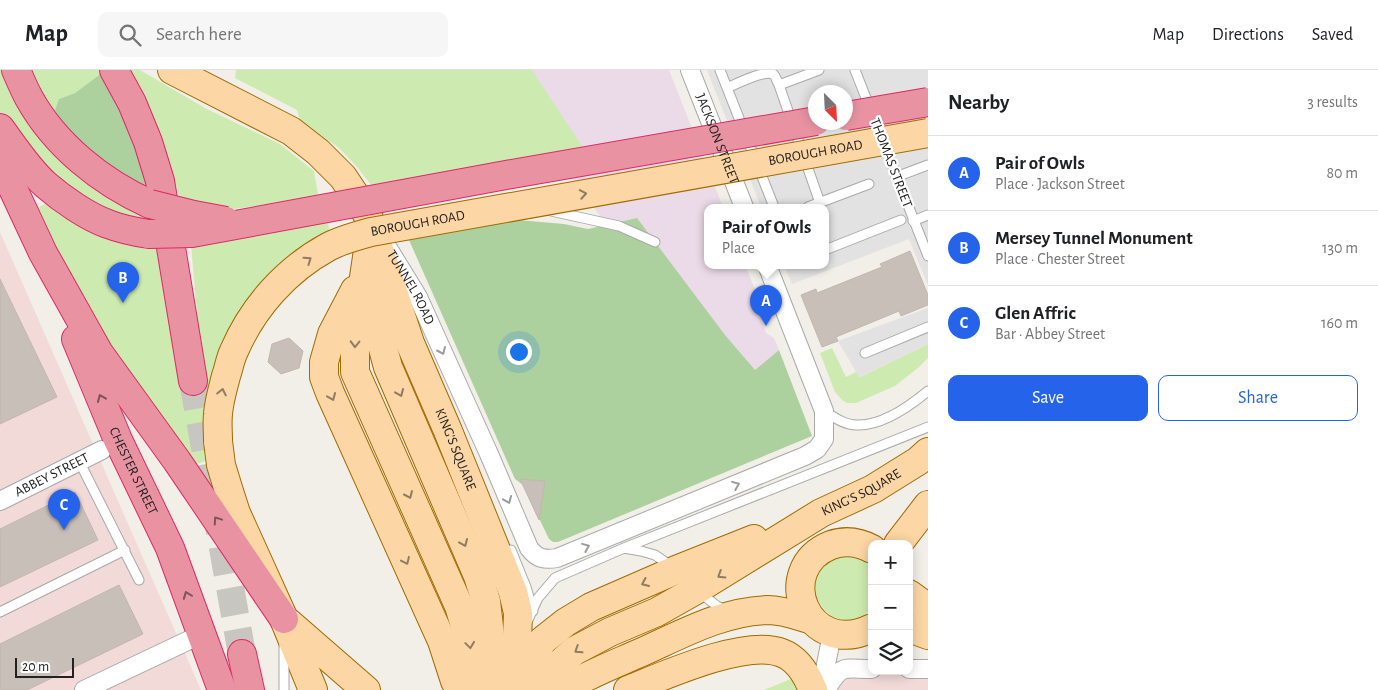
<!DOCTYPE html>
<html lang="en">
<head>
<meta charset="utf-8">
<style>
	:root { --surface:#fff; --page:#f6f6f6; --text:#202124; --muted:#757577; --line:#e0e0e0; --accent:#2563eb }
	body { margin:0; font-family:"Alegreya Sans",sans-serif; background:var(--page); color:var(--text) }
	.controls { position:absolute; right:15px; bottom:15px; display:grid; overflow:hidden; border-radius:10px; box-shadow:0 2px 12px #0003 }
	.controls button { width:45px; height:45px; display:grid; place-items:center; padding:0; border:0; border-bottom:1px solid var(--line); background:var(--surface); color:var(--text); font:25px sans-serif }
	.compass { position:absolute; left:808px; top:15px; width:45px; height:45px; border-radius:50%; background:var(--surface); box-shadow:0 2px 12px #0003; rotate:156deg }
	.scale { position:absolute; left:15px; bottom:12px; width:59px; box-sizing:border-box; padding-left:5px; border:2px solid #222; border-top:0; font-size:14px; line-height:18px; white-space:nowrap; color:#222; -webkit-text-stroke:4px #fff; paint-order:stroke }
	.you { position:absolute; left:518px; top:281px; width:18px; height:18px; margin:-12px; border:4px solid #fff; border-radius:50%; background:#1a73e8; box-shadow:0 0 0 8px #1a73e833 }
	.badge { display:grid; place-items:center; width:32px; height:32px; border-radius:50%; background:var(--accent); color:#fff; font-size:16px; font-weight:700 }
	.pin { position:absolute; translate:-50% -41px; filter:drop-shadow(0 1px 2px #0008) }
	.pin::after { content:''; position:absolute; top:26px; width:18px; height:15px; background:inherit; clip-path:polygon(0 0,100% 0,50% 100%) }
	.popup { position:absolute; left:704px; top:134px; width:125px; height:65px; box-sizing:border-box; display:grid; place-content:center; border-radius:10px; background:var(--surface); filter:drop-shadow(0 1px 4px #0005); font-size:16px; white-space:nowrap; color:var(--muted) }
	.popup b { font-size:19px; color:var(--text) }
	.popup::after { content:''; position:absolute; left:50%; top:100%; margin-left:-10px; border:10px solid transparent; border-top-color:var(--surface) }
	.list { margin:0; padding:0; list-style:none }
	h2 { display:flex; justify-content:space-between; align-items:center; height:65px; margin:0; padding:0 20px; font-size:21px }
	h2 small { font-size:16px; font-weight:400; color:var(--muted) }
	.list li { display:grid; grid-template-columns:32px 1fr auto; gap:15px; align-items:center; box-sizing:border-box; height:75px; padding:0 20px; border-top:1px solid var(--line) }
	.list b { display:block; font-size:19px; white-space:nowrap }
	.list p { margin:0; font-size:16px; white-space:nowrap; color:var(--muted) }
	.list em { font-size:16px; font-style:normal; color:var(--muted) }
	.actions { display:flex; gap:10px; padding:15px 20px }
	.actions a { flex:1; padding:11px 0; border:1px solid var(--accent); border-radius:10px; text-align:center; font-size:18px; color:var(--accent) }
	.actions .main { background:var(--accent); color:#fff }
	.icon { flex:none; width:28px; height:28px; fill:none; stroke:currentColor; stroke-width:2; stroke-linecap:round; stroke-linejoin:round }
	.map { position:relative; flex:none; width:928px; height:620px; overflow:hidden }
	header { display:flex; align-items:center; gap:30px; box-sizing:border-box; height:70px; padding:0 25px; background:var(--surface); border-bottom:1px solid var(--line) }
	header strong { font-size:24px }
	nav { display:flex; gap:28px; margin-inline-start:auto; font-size:18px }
	.search { width:350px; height:45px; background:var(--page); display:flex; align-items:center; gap:12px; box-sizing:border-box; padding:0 18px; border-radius:10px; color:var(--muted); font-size:19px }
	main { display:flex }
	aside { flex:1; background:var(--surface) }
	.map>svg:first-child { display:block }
	.commercial { fill:#f2dad9 }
	.industrial { fill:#ebdbe8 }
	.grass { fill:#cdebb0 }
	.forest { fill:#add19e }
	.parking { fill:#e2e2e2; fill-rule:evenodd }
	.building { fill:#c7bfb8; stroke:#c4b6ab }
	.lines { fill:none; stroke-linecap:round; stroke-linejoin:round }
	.highway-tunnel { stroke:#c8c6c1; stroke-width:28; stroke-dasharray:28 14; stroke-linecap:butt }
	.lane-casing { stroke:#a9a9a9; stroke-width:11 }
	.street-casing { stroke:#a9a9a9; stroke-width:20 }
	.primary-casing { stroke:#a06b00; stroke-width:30 }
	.highway-casing { stroke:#dc2a67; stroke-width:30 }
	.lane { stroke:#fff; stroke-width:9 }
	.street { stroke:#fff; stroke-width:18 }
	.primary { stroke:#fcd6a4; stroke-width:28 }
	.highway { stroke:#e892a2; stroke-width:28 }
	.primary-bridge-casing { stroke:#a06b00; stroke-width:30; stroke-linecap:butt }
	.highway-bridge-casing { stroke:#dc2a67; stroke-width:30; stroke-linecap:butt }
	.primary-bridge { stroke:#fcd6a4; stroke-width:28 }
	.highway-bridge { stroke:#e892a2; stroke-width:28 }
	.oneway { stroke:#8f7c63 }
	.oneway2 { stroke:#9c9c9c }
	.oneway3 { stroke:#7b545c }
	.labels { text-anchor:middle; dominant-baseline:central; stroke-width:4.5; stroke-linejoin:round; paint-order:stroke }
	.street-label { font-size:14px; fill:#222; stroke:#fff }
</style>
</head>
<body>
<header>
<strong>Map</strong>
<div class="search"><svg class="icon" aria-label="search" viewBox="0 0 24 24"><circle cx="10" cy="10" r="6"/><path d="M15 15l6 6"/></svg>Search here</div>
<nav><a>Map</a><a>Directions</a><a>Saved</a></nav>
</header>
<main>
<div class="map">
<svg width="928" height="620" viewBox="0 0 928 620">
	<rect width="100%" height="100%" fill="#f2efe9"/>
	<path class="commercial" d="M0,162L201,620H0Z
		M928,596V620H830L844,606L872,601H909Z"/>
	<path class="industrial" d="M494,0H669L723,137H707V195H745L763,239L761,250L766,263L774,268L779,280L756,300L807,358L651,219L586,126Z"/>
	<path class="grass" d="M0,0H5L48,75L96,119L151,143L150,151L114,146L73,128L0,47Z
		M28,0H101L103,2L75,23L59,29L70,67L39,26Z
		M126,0H140L205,38L280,74L314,101L318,125L256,136L234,139L181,133L163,73L152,45Z
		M236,0H532L584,79L372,116L357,97L339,78L300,50L297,40L235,8Z
		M45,134L160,177L173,244L178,311L203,310L191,175L327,149L330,163L262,218L211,389L194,395L92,253L37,138Z
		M928,274V288L918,298L895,316L856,333H847L842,330L835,322L820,283L832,278L846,307L856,302L860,307Z
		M840,487C852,487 864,488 872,499V538C834,578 785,508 840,487Z
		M798,606L805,620H764Z"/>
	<path class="forest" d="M103,2L134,69L144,100L149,125L70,67L55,40L59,29L75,23Z
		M637,148L725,265L755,300L779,280L812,366L558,472H553L549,469L523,415L515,409L409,170L518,150L564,154L588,159Z"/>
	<path class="parking" d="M707,0H928V215L909,169L792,214L784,195H825V137H761ZM816,22H846V52H816Z
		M928,238V274L859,307L838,271Z"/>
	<path class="building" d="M910,181L928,225V235L901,246L899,241L836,267L838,271L822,277L801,225L816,219L817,223L882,197L880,194Z
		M0,209L57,327L0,354Z
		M289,268L303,281L299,298L281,304L268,292L272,274Z
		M520,409L545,411L539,450Z
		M75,422L98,470L0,517V459Z
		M119,515L143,564L27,620H0V574Z"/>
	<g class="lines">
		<path class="highway-tunnel" d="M193,311L242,584"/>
		<g class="lane-casing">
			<path id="lane" d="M720,0L774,137
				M855,0L928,186
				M779,15L819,0
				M727,18C736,14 764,0 773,4C776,6 777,12 779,15L820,133
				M896,107L928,95
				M808,137L869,114
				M551,141L619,156L655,172
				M913,151L928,145
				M825,180L901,150
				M865,283L928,257
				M824,341C835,348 845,355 857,355C882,356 910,336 928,321
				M79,391L139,510
				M624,478L641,481L655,485L671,496
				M511,480L526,517L533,541
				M699,522L717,536L726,540
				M0,542L125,480
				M527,552L538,528L555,508L624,478L928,357
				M284,620V573"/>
		</g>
		<g class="street-casing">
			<g id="street">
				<path id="s1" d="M690,0L744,137"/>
				<path id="s2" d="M386,175L418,227L489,384L529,478C537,489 545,490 557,488L805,386L817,379L824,369V341L767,195"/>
				<path id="s3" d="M0,431L102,380"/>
				<path d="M909,599H928"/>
				<path d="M84,620L202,564"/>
				<path d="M821,620L832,564"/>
				<path d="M826,620C842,593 843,599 872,599"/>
			</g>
		</g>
		<g class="primary-casing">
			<g id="primary">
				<path id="s4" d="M172,0L291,61L318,82L343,107L363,137L368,146L410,273L448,361L513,522L518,543L517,572L507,614"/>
				<path d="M371,160L355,268V302L459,536L469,569L474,610"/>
				<path d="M375,210L381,271L388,297L478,506L486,531L491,574L489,611"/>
				<path d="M355,220L332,264L324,292V307L330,323L442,571L455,611"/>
				<path d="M218,371L221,395L228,418L236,443L284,549L313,620"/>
				<path d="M898,474L928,435"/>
				<path d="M872,479C859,472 845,470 831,475C771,499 807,590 872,558"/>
				<path d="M909,524L928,538"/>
				<path d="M289,553L366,620"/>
				<path d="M909,558L928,565"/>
				<path d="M521,620L528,598L542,571L566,552L591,537L676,500L754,469"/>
				<path id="s5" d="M541,620L553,600L574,581L610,562L657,542L696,520L821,443L873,419L918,391L928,382"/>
				<path d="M563,620C588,604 615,594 642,582C682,564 723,541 768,540C784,540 798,546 812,550"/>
				<path d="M628,620C663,606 747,568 782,583C798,589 807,605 813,620"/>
			</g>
		</g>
		<g class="highway-casing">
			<g id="highway">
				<path d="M16,0C20,9 24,19 29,28C55,75 101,112 150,134"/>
				<path d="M114,0L132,33L148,72L160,111L193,311"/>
				<path d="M0,58C14,77 28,99 46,115C62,129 88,147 108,154C121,159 135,162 149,164"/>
				<path d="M0,91L43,183L99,283L177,391L284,549"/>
				<path id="s6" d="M76,269L118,370L170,478L222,620"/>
				<path d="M242,584L250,620"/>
			</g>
		</g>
		<use href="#lane" class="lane"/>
		<use href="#street" class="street"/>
		<use href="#primary" class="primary"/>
		<use href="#highway" class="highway"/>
		<g class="primary-bridge-casing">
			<g id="primary-bridge">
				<path id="s7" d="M218,371C218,362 217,353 218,344C219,331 223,318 226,306C229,298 230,289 234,281C253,237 286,200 328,177C341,170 356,166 371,162L928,63"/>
			</g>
		</g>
		<g class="highway-bridge-casing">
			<path id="highway-bridge" d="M846,46L928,32
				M150,134L194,145L226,151
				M149,164L192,163L506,105L816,51"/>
		</g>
		<use href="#primary-bridge" class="primary-bridge"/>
		<use href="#highway-bridge" class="highway-bridge"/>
	</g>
	<defs><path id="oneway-chevron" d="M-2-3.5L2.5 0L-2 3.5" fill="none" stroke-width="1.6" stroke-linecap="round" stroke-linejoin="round" transform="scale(1.25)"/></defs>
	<g class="oneway">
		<use href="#oneway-chevron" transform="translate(583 124) rotate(-10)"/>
		<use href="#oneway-chevron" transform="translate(308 190) rotate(-35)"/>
		<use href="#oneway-chevron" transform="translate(355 274) rotate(91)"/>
		<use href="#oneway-chevron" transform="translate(222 322) rotate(-78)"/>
		<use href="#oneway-chevron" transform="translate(400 323) rotate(67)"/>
		<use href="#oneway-chevron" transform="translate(332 327) rotate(67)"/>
		<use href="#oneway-chevron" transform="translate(409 425) rotate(66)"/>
		<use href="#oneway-chevron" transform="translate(464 473) rotate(67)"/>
		<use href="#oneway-chevron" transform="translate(406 491) rotate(65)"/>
		<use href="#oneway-chevron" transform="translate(721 505) rotate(148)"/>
		<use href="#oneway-chevron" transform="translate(645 513) rotate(156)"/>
		<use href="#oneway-chevron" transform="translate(470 575) rotate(82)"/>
		<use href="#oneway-chevron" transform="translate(578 580) rotate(147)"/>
	</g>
	<g class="oneway2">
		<use href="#oneway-chevron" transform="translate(442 281) rotate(66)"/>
		<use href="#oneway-chevron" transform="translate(736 415) rotate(-22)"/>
		<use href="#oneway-chevron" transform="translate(508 430) rotate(67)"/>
		<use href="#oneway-chevron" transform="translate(586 477) rotate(-22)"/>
	</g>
	<g class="oneway3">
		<use href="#oneway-chevron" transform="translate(101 328) rotate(-113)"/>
		<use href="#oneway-chevron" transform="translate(217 450) rotate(-124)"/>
		<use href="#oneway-chevron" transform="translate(187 525) rotate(-111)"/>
	</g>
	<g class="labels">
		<g class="street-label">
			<text stroke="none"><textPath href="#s1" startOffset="74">JACKSON STREET</textPath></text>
			<text stroke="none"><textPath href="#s7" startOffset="732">BOROUGH ROAD</textPath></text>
			<text transform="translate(891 93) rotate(69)">THOMAS STREET</text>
			<text stroke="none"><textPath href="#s7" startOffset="328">BOROUGH ROAD</textPath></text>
			<text stroke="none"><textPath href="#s2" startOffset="49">TUNNEL ROAD</textPath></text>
			<text stroke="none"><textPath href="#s4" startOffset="499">KING'S SQUARE</textPath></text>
			<text stroke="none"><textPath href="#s6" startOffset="144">CHESTER STREET</textPath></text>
			<text stroke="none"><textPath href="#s3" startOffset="58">ABBEY STREET</textPath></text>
			<text stroke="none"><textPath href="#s5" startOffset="380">KING'S SQUARE</textPath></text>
		</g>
	</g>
</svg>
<div class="controls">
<button>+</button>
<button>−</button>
<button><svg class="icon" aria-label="layers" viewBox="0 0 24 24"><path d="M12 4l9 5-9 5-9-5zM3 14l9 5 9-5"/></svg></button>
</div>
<svg class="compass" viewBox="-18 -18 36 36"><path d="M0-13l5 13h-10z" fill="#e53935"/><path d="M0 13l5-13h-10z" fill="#757577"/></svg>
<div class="scale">20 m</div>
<div class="you"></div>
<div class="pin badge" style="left:766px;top:256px">A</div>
<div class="popup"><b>Pair of Owls</b>Place</div>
<div class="pin badge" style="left:123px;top:233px">B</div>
<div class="pin badge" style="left:64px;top:460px">C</div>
</div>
<aside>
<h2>Nearby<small>3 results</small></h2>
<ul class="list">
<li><span class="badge">A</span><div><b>Pair of Owls</b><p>Place · Jackson Street</p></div><em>80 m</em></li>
<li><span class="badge">B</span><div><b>Mersey Tunnel Monument</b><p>Place · Chester Street</p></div><em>130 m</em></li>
<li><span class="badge">C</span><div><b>Glen Affric</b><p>Bar · Abbey Street</p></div><em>160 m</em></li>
</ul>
<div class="actions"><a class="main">Save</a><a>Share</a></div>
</aside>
</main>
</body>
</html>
